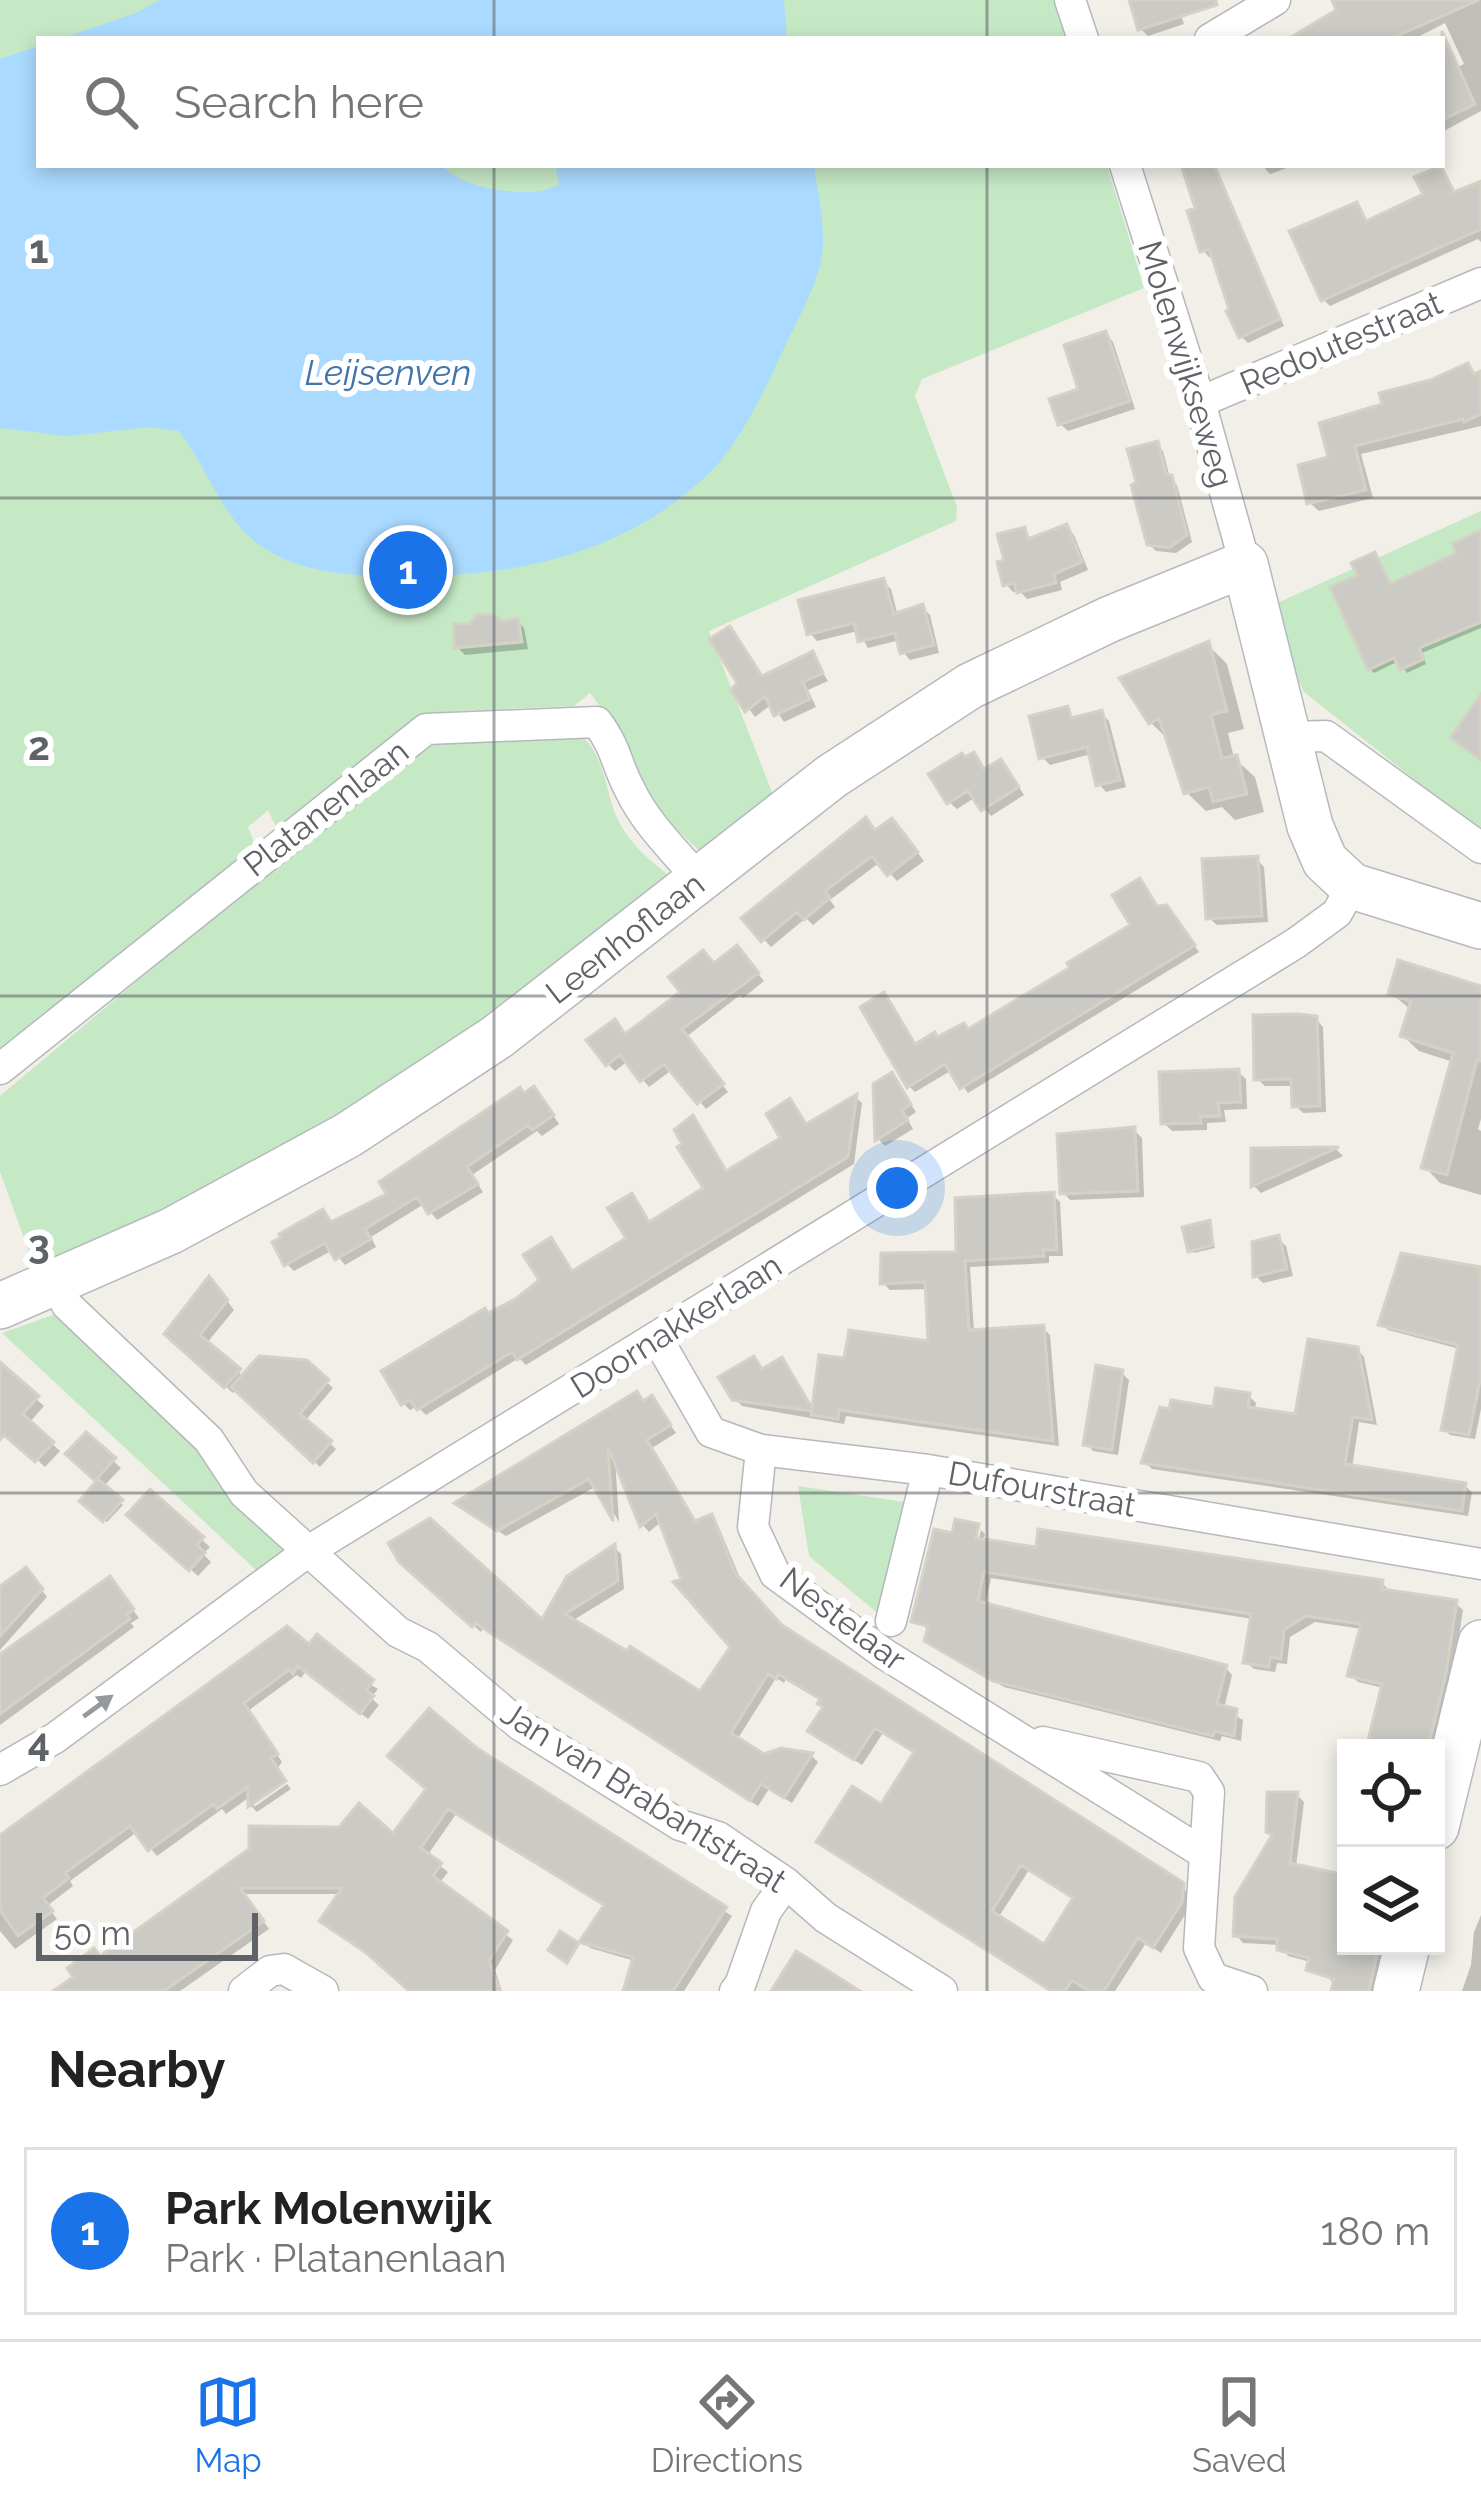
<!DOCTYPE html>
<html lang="en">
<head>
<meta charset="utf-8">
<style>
	:root { --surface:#fff; --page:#f2f2f2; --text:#222; --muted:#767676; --line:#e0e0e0; --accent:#1a73e8 }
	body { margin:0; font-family:Raleway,sans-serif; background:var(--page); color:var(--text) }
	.controls { position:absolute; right:36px; bottom:36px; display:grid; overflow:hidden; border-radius:0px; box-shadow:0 6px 18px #0003 }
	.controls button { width:108px; height:108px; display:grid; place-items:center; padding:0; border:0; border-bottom:3px solid var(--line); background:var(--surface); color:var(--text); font:60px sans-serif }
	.scale { position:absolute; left:36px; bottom:30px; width:222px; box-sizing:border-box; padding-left:12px; border:6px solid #5f6368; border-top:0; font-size:33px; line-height:42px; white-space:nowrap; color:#5f6368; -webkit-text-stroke:9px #fff; paint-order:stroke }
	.you { position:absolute; left:897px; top:1188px; width:42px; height:42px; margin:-30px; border:9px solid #fff; border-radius:50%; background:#1a73e8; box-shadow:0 0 0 18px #1a73e833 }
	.badge { display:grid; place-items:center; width:78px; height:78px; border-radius:50%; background:var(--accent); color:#fff; font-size:39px; font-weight:700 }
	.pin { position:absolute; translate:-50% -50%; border:6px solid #fff; box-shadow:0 3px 12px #0006 }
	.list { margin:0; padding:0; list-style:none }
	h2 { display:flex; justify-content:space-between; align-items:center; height:156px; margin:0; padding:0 48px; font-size:51px }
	h2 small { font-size:39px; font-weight:400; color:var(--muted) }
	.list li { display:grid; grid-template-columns:78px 1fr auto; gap:36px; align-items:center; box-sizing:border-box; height:168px; margin:0 24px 24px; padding:0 24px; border:3px solid var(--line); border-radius:0px }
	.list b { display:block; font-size:45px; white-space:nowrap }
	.list p { margin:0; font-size:39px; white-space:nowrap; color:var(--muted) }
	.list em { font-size:39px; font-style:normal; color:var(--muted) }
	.icon { flex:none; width:66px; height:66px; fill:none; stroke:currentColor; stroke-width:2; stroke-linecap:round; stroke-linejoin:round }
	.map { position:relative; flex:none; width:1481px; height:1991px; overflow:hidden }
	.search { position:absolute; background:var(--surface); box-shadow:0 6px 18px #0003; left:36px; right:36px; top:36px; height:132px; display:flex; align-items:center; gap:30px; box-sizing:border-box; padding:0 42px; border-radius:0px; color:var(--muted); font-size:45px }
	.sheet { height:348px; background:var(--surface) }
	nav { display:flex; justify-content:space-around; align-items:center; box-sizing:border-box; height:168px; border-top:3px solid var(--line); background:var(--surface); font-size:33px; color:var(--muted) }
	nav a { display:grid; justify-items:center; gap:6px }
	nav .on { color:var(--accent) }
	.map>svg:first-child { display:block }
	.green { fill:#c5e8c5 }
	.water { fill:#aadaff }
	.shadow { fill:#0003; fill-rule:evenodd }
	.building { fill:#cccac5; stroke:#d6d1c6; stroke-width:3; fill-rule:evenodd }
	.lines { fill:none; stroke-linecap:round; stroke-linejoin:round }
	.street-casing { stroke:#b5b8bc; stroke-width:33 }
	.secondary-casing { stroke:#b6babf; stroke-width:48 }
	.street { stroke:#fff; stroke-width:30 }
	.secondary { stroke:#fff; stroke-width:45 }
	.oneway { fill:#979a9d }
	.grid { fill:none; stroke:#5f6368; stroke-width:3; stroke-opacity:0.55 }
	.labels { text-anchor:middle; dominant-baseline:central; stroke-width:12; stroke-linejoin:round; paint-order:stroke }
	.street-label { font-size:33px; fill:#5f6368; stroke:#fff }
	.water-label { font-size:36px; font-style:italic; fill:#4174aa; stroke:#fff }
	.grid-label { font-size:39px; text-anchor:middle; font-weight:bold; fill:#5f6368; stroke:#fff; stroke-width:12; stroke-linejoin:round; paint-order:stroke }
</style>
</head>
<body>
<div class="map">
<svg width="1481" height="1991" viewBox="0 0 1481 1991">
	<rect width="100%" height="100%" fill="#f1efe8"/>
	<path class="green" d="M0,0H1053L1066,39H39V165H1107L1144,288L922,379L915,396L957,507L956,521L709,631L775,800L703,854L651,806L627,742L590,693L574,706L455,711L413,719L277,829L268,810L248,827L256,848L0,1056Z
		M1481,511V832L1304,692L1285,651L1275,604Z
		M575,732C607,750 604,795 620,824C633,848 653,862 673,879L438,1057L345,1118L39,1279L0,1172V1096L267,872L431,742Z
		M53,1315L244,1482L285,1548L256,1570L2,1333Z
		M798,1486L918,1504L880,1615L809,1556Z"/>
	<path class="water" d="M159,0H784L787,39H60L136,13Z
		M39,46V165H442C459,188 534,202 559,184L555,165H814C818,195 828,235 820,265C812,296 793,328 780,357C765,390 740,441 715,467C636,549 526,576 415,576C360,576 303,577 257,543C221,516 207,467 179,431L150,427L67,436L0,428V59Z"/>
	<path class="shadow" d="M1136,0H1176L1184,24L1148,36L1141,29Z
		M1348,0H1481V111L1442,132V74L1464,64L1445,23L1414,39H1294L1340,11Z
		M1184,165H1219L1216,166L1284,326L1248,343L1241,336L1215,256L1209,257L1203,250L1199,210Z
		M1262,165H1295L1270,174Z
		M1440,169L1456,194L1481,184V242L1478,239L1330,306L1323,299L1357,206L1368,223L1427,196Z
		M1106,334L1113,342L1135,409L1068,431L1060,424L1082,391Z
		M1468,366L1477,376L1481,374V426L1361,454L1373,498L1319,511L1310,503L1332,459L1385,406Z
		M1157,444L1163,451L1170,478L1177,485L1192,542L1176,553L1156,551L1149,544L1139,483Z
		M1066,527L1074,535L1088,570L1060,582L1062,590L1027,599L1019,590L1013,592L1006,584L1008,563L1024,530L1033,541Z
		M1481,533V628L1422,653L1426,664L1407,673L1399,661L1374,673L1370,669L1361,577L1375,556L1392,587L1460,554Z
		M883,582L891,589L898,616L923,608L930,615L939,653L910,660L903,652L900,640L868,648L858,631L817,641L810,633Z
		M517,621L524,628L528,649L465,655L457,647L501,624Z
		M1208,645L1227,664L1244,729L1228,733L1234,758L1255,777L1264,812L1235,820L1222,807L1206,811L1186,792L1170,741L1151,723Z
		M812,655L828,681L808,690L816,707L784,722L772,704L755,717L735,690Z
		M1067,709L1075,720L1101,713L1109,721L1126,787L1106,792L1099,784L1091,754L1050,765L1042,757Z
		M973,756L986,772L1008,770L1024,795L991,816L976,797L957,809L949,802L965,760Z
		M899,829L924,861L897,881L880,862L830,900L835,907L813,925L806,918L771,947L745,919L876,833Z
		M1257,859L1264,867L1268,922L1217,925L1209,918Z
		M1158,909L1173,915L1199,952L968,1093L952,1070L915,1092L909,1086L916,1047L969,1032L1074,969Z
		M743,955L764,981L743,998L740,995L686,1037L728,1092L706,1109L673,1069L649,1087L628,1061L615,1071L608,1064L626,1037L715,966Z
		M1481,989V1119L1478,1129L1481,1131V1195L1440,1183L1425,1167L1453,1062L1419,1051L1403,1036L1411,1010L1391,993Z
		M1316,1019L1323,1027L1326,1112L1303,1113L1295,1105L1294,1086H1265L1257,1079Z
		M1238,1072L1246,1079L1247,1109L1224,1110L1226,1122L1207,1123V1130L1172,1131L1164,1123Z
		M892,1076L916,1112L907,1118L913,1129L885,1146L878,1139L876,1086Z
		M525,1096L541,1097L559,1124L542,1136L537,1131L472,1175L483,1192L437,1220L424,1204L371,1237L376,1247L345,1265L333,1250L294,1271L287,1264L323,1213L333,1225L390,1195Z
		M856,1098L862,1103L854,1164L526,1365L519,1358L426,1415L417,1406L410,1410L403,1403L489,1316L573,1274L630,1239L638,1203L650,1224L707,1189L699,1125L728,1174Z
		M1134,1130L1142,1138L1144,1197L1070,1200L1063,1192Z
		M1337,1150L1343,1156L1261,1193L1254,1186V1151Z
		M1053,1195L1060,1202L1063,1256H1049V1263L970,1267L974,1332L1043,1328L1050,1335L1059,1446L846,1416L844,1424L742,1406L734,1398L781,1360L815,1412L847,1362L931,1344L928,1289L890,1290L883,1283L959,1255Z
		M1209,1223L1215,1248L1194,1253L1191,1250Z
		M1278,1239L1286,1246L1293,1276L1263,1283L1256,1276Z
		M1481,1270V1409L1475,1439L1450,1435L1444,1429L1460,1349L1388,1330L1382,1324Z
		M217,1287L234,1310L206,1344L244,1377L305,1363L333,1388L305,1421L336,1449L320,1467L237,1388L233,1393L168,1334Z
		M1357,1349L1364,1357L1377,1425L1359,1422L1352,1468L1465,1486L1472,1492L1468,1516L1152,1469L1145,1462L1215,1410L1249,1396L1256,1403L1255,1411L1298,1417Z
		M2,1368L44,1406L29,1423L60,1451L45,1467L0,1424Z
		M1122,1373L1129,1380L1118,1455L1093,1451L1087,1444Z
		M652,1399L676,1433L652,1448L697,1524L711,1518L718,1525L742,1583L782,1629L1190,1893L1188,1910L1161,1953L1146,1943L1115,1991H1052L882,1808L917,1753L883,1733L862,1765L818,1737L826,1708L823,1701L786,1679L784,1683L776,1678L737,1740L764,1757L781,1751L812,1756L818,1762L792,1803L769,1789L758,1806L483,1628L481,1632L410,1569L543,1624L615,1548L621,1554L624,1589L572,1621L701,1695L734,1646L685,1581L662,1521L649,1532L643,1525L615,1458L619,1522L597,1486L506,1536L465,1510ZM1029,1870L1075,1899L1045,1948L998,1918Z
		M86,1436L121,1468L103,1487L123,1505L107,1522L83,1500L100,1482L69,1454Z
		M150,1493L210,1547L203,1554L211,1562L198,1576L130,1515Z
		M978,1527L975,1553L981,1530L985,1534L983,1542L1382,1583L1389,1590L1455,1603L1463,1610L1452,1681L1436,1745L1423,1742L1422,1748H1370L1384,1688L1358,1682L1351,1675L1362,1629L1315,1622L1290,1637L1287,1664L1277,1663L1275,1672L1254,1669L1246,1662L1253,1619L991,1578L985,1606L1225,1667L1232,1675L1224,1709L1243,1720L1241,1741L1222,1736L1220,1741L1004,1687L935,1648L928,1640L930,1630L914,1621L954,1537Z
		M34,1580L47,1597L0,1650V1593Z
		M116,1587L139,1618L131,1623L134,1627L0,1725V1658Z
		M310,1648L378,1689L371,1698L379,1705L368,1719L306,1671L301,1678L297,1675L248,1711L282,1762L254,1800V1807L287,1784L291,1789L257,1812L251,1806V1796L226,1814L222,1809L157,1856L137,1832L70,1881L73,1886L47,1906L57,1919L15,1949L0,1931V1838Z
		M475,1751L732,1916L684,1991H626L635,1961L590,1948L583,1942L606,1907L456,1814L427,1856L448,1872L439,1884L513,1940L495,1970L502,1991H451L398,1979L330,1927L342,1894H243L269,1929L180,1991H59L252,1851L394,1838Z
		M1297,1795L1304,1802L1296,1867L1343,1877L1346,1865V1946H1388L1377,1991H1339L1318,1964L1288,1956L1280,1945L1243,1943L1236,1935Z
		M1481,1915V1991H1462L1471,1965L1474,1932Z"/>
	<path class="building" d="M1129,0H1216L1217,5L1138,30Z
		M1332,0H1479L1390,39H1288L1336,10Z
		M1442,31L1475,104L1442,120Z
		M1181,165H1214L1280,319L1239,338L1226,311L1229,309L1209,249L1200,252L1187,211L1195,208Z
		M1441,166L1454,192L1481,181V229L1321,301L1289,231L1357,202L1366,221L1423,194L1414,177Z
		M1106,331L1130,401L1058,425L1049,399L1078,389L1064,345Z
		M1468,363L1474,374L1481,371V414L1464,422L1463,419L1355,446L1366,490L1307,504L1298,465L1328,457L1319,423L1382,404L1379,393L1430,380Z
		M1158,441L1166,474L1172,475L1187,535L1169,548L1147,545L1131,485L1136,482L1127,449Z
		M1067,524L1082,562L1054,574L1056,583L1017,593L1014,583L1003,586L997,562L1004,560L997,534L1025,527L1028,539Z
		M1481,530V622L1419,648L1424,659L1400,670L1394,658L1368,670L1330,587L1357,575L1351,563L1375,552L1390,584L1456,553L1452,544Z
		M884,578L894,614L923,604L934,645L900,654L895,633L858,642L854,623L807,635L798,600Z
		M493,614L502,621L518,618L522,642L454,648V624H469L477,615Z
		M730,626L762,676L813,651L823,673L803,682L810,699L774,716L765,696L745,712L731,690L737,683L709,639Z
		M1209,641L1227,711L1211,715L1222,758L1237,755L1247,794L1213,802L1209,787L1184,794L1159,718L1149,724L1119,678Z
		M1481,694V760L1450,738Z
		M1068,706L1071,718L1102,710L1120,780L1096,786L1087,747L1039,759L1029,716Z
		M974,752L984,769L1001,759L1019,787L981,811L968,791L947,804L928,774L962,753L965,757Z
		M866,817L875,830L892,818L918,852L887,876L872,856L825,891L830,898L804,920L797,912L761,942L741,918Z
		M1258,856L1262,916L1206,919L1202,859Z
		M1140,878L1157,906L1167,905L1195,945L960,1089L945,1064L907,1088L860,1007L884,992L915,1044L935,1032L937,1037L964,1023L968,1029L1069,968L1067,963L1130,925L1112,895Z
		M737,945L759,973L682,1029L724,1084L697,1104L664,1064L640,1082L620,1055L606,1066L586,1040L615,1019L625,1034L680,992L668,977L703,950L714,963Z
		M1398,960L1481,986V1061L1477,1060L1447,1175L1421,1168L1453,1053L1400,1036L1411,1001L1388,994Z
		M1298,1014L1317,1016L1320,1106L1292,1107L1291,1079L1254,1080L1253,1015Z
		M1239,1069L1241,1102L1218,1103L1220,1116L1200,1117L1201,1123L1161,1124L1159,1072Z
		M892,1072L911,1104L902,1110L908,1120L875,1141L873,1084Z
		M534,1086L554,1115L532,1130L528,1125L467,1167L478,1184L428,1214L417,1197L365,1229L371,1239L335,1260L325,1243L284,1266L272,1242L281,1237L279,1234L323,1209L331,1222L386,1194L379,1182L520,1087L524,1093Z
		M857,1094L848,1157L517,1360L512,1352L417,1410L410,1400L401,1405L381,1371L485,1308L488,1313L517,1298L539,1280L523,1255L551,1237L572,1271L626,1238L607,1208L632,1193L649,1222L703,1188L677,1147L682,1144L674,1130L693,1115L726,1171L780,1138L766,1114L790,1098L806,1124Z
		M1135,1127L1138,1191L1060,1194L1057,1134Z
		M1339,1147L1251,1187V1148Z
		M1054,1192L1057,1250H1043L1044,1256L965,1261L969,1330L1044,1325L1053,1441L839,1410L838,1419L811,1415L812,1411L732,1400L718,1377L754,1356L762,1369L782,1357L812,1408L819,1355L844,1358L849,1330L928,1341L925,1282L880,1284L881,1253L956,1252L955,1198Z
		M1210,1220L1213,1245L1188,1252L1182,1227Z
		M1279,1235L1287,1269L1253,1277L1252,1242Z
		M1401,1253L1481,1267V1375L1469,1435L1441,1430L1458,1345L1378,1325Z
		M209,1276L228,1300L200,1335L241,1369L224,1388L164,1334Z
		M1308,1339L1358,1347L1372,1420L1353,1417L1345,1464L1466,1483L1462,1511L1141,1463L1160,1407L1169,1409L1171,1400L1213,1407L1216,1388L1250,1393L1248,1407L1295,1414Z
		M259,1356L307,1360L329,1380L300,1414L332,1441L313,1463L231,1387Z
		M0,1362L39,1396L23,1414L54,1442L35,1462L4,1435L0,1440Z
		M1096,1365L1123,1370L1112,1450L1083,1445Z
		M637,1391L643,1401L652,1395L671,1425L647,1440L695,1521L712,1514L735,1573L782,1625L1184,1883L1182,1902L1153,1948L1138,1938L1104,1991H1089L1072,1980L1065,1991H1051L816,1842L852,1786L881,1804L914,1752L875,1728L854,1760L807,1731L823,1707L817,1704L820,1699L778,1674L776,1679L768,1674L731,1733L764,1754L781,1748L813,1753L784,1798L761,1784L750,1801L475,1623L472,1627L399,1562L388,1543L430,1518L542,1619L567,1576L615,1544L618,1581L565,1614L627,1651L630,1646L700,1691L730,1647L673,1582L681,1579L656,1514L640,1527L608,1447L613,1521L589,1479L497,1531L454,1503ZM1021,1865L1073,1898L1044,1944L992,1911Z
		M86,1432L116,1458L95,1481L65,1454Z
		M98,1479L123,1500L103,1522L79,1501Z
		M150,1489L204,1537L197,1545L205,1553L189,1571L126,1515Z
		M955,1519L979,1524L976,1538L1036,1547L1038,1529L1383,1580L1382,1589L1457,1600L1446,1673L1428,1748H1366L1382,1684L1347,1676L1361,1624L1306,1616L1284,1630L1281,1659L1270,1657L1269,1667L1243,1663L1251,1614L984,1572L978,1601L1227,1665L1217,1704L1237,1709L1234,1736L1215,1731L1213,1736L993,1681L924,1641L928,1626L911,1622L934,1529L952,1533Z
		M26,1567L43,1589L0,1636V1586Z
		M110,1576L134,1609L127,1615L130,1619L0,1714V1654Z
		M287,1626L309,1644L317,1634L374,1680L366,1690L374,1696L360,1714L298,1666L293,1674L289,1670L244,1703L278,1754L271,1758L286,1781L248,1807V1787L217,1809L214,1804L148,1851L130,1826L65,1873L69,1878L43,1898L53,1911L18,1936L0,1910V1835Z
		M429,1708L477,1748L727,1907L673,1991H623L633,1957L579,1942L604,1905L448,1809L421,1848L442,1863L433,1876L508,1931L489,1961L500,1991H409L365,1952L319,1921L342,1888H240L264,1921L164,1991H53L73,1977L67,1968L94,1948L100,1956L249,1849V1826L339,1827L359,1803L393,1833L426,1789L387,1756Z
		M1267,1792H1298L1290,1863L1346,1875V1946L1378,1949L1369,1991H1331L1334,1979L1306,1970L1309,1958L1277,1950V1939L1233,1936L1235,1897L1272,1835L1266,1832Z
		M560,1931L579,1943L567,1963L548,1950Z
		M796,1951L819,1965L860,1991H771Z"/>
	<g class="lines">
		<g class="street-casing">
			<path id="street" d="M1070,0L1083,39
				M1210,39L1275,0
				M1125,165L1200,402L1245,564
				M1200,402L1481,283
				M1288,737L1326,736L1481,848
				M0,1069L426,729L597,722C618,751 615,762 630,790C646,824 676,852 700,881
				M56,1284L67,1305L209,1440L244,1493L398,1632L428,1647L520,1725L680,1825L718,1837L786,1883L826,1918L942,1991
				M657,1338L711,1432L761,1450L928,1470L1481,1564
				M761,1450L753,1527L775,1574L883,1653L1205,1854
				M891,1621L928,1470
				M1043,1742L1199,1777L1209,1792L1199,1948L1213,1978L1252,1991
				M0,1770L55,1738L310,1550L1296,943L1337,913L1352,886
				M244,1991L270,1971L284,1969L323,1991
				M735,1991L740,1985L766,1911L786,1883"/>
		</g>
		<g class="secondary-casing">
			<path id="secondary" d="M0,1306L171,1231L348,1135L497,1037L832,776L970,686L1110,619L1245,564L1310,826L1325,861L1352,886L1481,926
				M1436,1827L1481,1643
				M1396,1991L1407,1946"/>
		</g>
		<use href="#street" class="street"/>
		<use href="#secondary" class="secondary"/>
	</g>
	<defs><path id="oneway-solid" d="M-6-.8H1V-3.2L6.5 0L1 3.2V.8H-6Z" transform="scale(3)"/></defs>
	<use class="oneway" href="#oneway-solid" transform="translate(98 1706) rotate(-36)"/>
	<path class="grid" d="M494,0V39M987,0V39M494,165V1991M987,165V1991M0,498H1481M0,996H1481M0,1493H1481"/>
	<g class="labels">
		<g class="street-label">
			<text transform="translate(1341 343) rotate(-23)">Redoutestraat</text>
			<text transform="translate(1186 364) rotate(73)">Molenwijkseweg</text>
			<text transform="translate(326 808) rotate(-38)">Platanenlaan</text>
			<text transform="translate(625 938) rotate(-38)">Leenhoflaan</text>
			<text transform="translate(676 1326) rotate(-32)">Doornakkerlaan</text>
			<text transform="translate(1042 1489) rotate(10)">Dufourstraat</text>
			<text transform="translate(843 1619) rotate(37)">Nestelaar</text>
			<text transform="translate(644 1797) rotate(32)">Jan van Brabantstraat</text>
		</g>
		<g class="water-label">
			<text x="388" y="372">Leijsenven</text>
		</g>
	</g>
	<g class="grid-label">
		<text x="39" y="263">1</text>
		<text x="39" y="760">2</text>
		<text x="39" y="1258">3</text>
		<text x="39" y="1756">4</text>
	</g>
</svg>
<div class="controls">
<button><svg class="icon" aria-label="locate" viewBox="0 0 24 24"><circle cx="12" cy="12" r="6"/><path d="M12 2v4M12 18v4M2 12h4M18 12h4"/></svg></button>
<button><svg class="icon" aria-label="layers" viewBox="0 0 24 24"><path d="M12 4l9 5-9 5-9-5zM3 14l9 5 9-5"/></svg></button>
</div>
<div class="scale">50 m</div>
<div class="you"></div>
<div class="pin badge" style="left:408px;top:570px">1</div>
<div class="search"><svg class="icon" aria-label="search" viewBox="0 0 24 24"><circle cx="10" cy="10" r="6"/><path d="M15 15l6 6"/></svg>Search here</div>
</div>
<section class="sheet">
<h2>Nearby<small></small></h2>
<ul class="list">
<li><span class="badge">1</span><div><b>Park Molenwijk</b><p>Park · Platanenlaan</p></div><em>180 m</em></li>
</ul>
</section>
<nav>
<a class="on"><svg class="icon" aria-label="map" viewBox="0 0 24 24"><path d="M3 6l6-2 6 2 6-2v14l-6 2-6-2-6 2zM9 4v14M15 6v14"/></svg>Map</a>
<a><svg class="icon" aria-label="directions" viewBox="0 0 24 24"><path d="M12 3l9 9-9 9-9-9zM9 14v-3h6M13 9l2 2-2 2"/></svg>Directions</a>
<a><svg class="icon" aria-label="saved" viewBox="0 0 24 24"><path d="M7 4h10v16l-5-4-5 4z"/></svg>Saved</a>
</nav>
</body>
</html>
